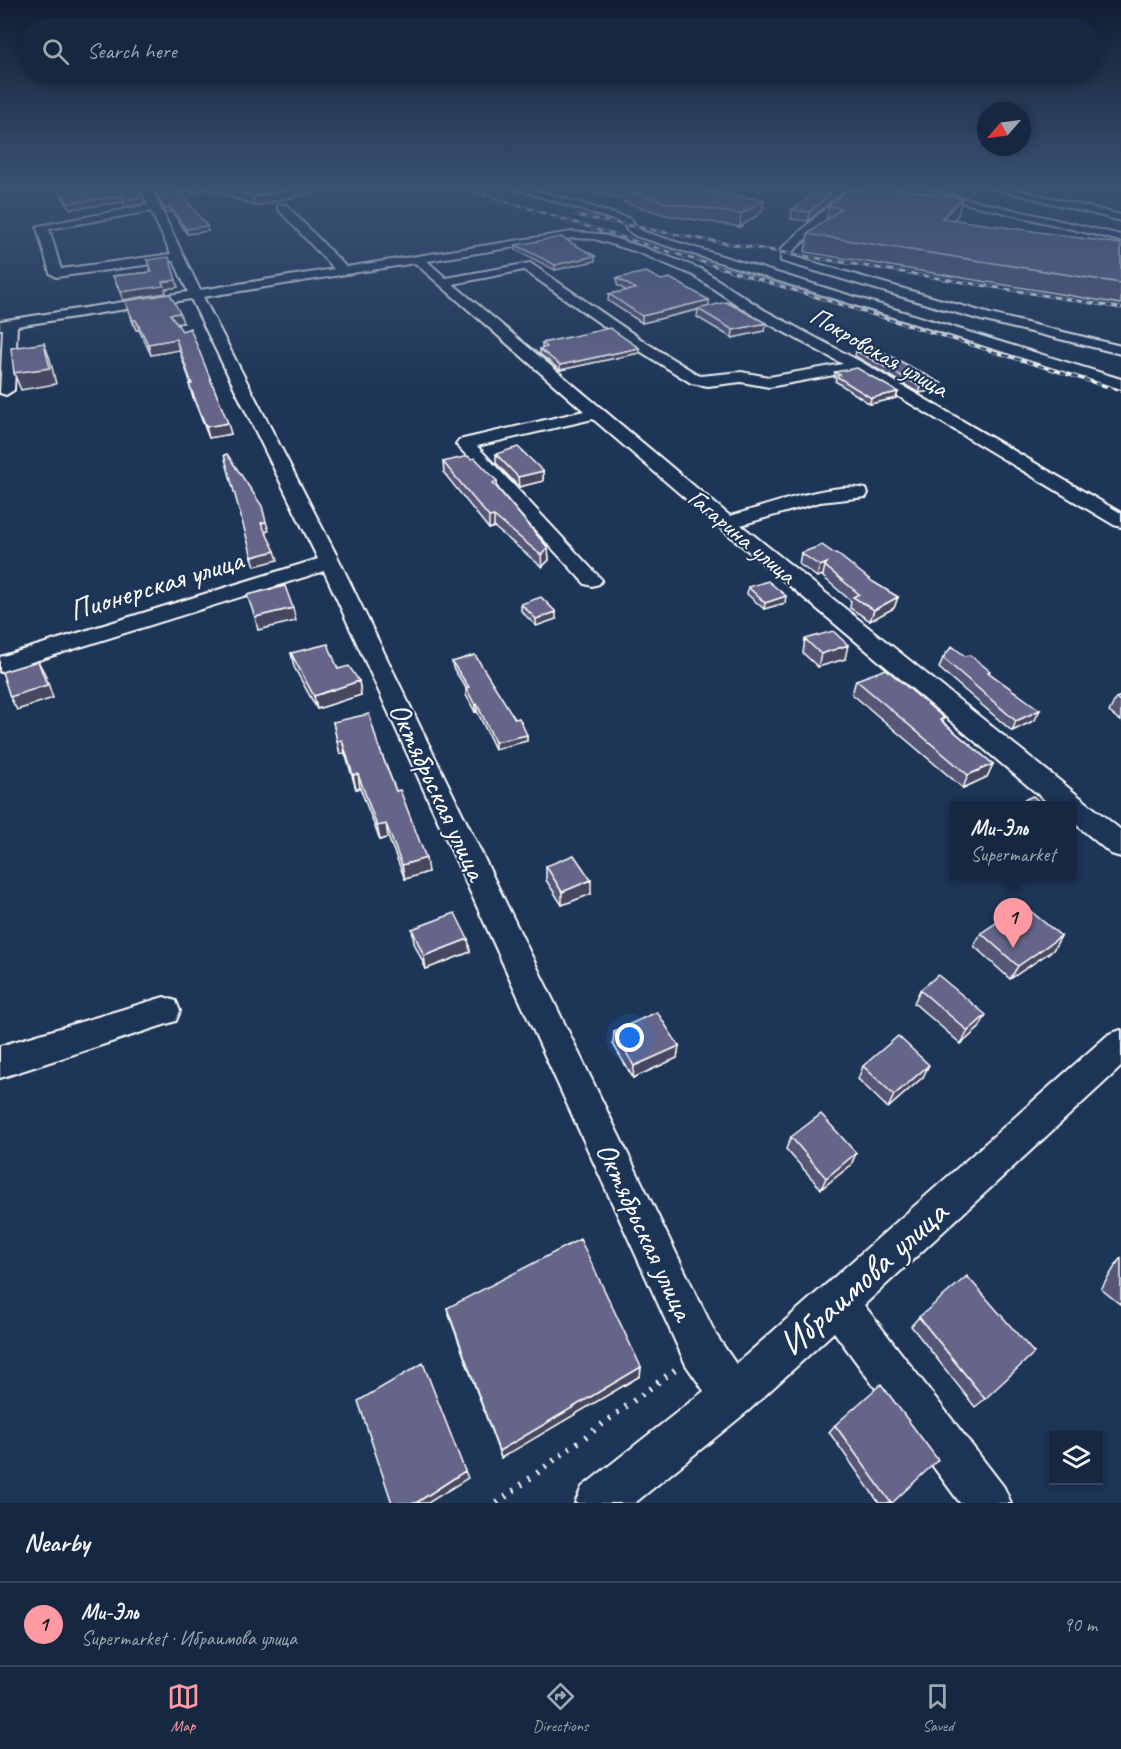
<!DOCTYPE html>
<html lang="en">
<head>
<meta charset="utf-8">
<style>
	:root { --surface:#162841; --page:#23344c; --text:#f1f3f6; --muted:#9ea6b1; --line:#35445a; --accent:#ff9aa2 }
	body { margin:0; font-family:Caveat,sans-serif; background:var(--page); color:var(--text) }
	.controls { position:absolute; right:18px; bottom:18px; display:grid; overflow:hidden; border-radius:0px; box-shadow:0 3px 9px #0003 }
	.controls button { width:54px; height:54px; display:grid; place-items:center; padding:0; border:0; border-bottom:2px solid var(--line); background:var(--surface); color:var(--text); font:30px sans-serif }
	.compass { position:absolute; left:977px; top:102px; width:54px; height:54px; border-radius:50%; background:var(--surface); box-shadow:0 3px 9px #0003; rotate:242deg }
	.you { position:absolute; left:630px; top:1038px; width:21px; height:21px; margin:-15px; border:4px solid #fff; border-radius:50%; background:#1a73e8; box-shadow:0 0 0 9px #1a73e833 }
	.badge { display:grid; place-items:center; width:39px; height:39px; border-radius:50%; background:var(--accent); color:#111; font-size:20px; font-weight:700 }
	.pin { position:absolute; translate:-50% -50px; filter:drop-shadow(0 2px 3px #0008) }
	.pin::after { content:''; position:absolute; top:32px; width:21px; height:18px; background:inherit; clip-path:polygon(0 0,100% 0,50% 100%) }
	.popup { position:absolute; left:950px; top:801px; width:126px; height:78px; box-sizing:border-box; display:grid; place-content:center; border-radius:0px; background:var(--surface); filter:drop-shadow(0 2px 4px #0005); font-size:20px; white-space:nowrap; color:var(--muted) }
	.popup b { font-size:22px; color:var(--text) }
	.popup::after { content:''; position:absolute; left:50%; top:100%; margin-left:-12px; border:12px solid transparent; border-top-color:var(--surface) }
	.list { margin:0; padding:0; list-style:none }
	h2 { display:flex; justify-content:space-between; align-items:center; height:78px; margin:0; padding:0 24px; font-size:26px }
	h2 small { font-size:20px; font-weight:400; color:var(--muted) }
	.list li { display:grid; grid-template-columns:39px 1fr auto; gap:18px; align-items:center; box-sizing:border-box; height:84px; padding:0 24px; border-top:2px solid var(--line) }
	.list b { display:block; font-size:22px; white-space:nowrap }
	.list p { margin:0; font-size:20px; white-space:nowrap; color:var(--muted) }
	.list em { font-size:20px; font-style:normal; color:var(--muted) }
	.icon { flex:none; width:33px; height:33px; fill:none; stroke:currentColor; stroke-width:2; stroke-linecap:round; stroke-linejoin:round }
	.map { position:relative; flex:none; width:1121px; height:1503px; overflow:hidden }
	.search { position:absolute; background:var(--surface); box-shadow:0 3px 9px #0003; left:18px; right:18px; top:18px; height:66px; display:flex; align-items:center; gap:15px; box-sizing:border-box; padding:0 21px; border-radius:33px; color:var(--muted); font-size:22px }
	.sheet { height:162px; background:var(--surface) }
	nav { display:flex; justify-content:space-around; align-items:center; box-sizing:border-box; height:84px; border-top:2px solid var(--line); background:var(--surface); font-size:16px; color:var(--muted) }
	nav a { display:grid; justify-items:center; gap:3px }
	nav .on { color:var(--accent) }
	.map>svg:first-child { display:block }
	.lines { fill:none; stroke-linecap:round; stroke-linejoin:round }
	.minor-casing { stroke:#fff; stroke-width:4 }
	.path { stroke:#fff; stroke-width:6; stroke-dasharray:2 8; stroke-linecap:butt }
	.minor { fill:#1d3557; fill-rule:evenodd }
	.rail-casing { stroke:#fff; stroke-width:3 }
	.rail { stroke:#1d3557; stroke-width:2; stroke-dasharray:6; stroke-linecap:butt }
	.wall { fill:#575776; stroke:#fff; stroke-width:1.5 }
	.shaded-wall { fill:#474760; stroke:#fff; stroke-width:1.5 }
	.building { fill:#656589; stroke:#fff; stroke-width:1.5 }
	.labels { text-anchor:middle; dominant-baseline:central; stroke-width:4.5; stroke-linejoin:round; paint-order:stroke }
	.far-street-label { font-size:26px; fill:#fff; stroke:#1d3557 }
	.street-label { font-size:30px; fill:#fff; stroke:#1d3557 }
	.near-street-label { font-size:36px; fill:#fff; stroke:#1d3557 }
</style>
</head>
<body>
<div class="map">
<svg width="1121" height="1503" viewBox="0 0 1121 1503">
	<rect width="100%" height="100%" fill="#1d3557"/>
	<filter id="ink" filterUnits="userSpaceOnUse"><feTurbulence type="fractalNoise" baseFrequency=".0167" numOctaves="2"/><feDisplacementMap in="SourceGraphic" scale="12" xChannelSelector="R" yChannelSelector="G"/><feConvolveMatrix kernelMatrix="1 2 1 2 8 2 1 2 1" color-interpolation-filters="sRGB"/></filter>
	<g filter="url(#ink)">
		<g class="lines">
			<g class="minor-casing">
				<path id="minor" d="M139,185H215L210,188L153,193L200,290L334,269L278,209V205H286L346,267L572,232L600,234L645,248L701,269L764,310L863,363L1121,513V527L1114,525L856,371L769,387L741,382L708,386L691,383L635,348L524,270L453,284L730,516C764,507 832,481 866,489L868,493L866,497L820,502L741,525L1121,830V857L1111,854L1072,821V806H1052L679,493L593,419L477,446L602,580L599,584L592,586L585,584L456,444L459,440L584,411L415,263L203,297L340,562L716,1335L736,1364L1109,1034L1121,1030V1067L864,1305L1004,1487L1011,1503H960L834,1332L748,1411L635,1503H575L582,1487L704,1391L686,1365L324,571L0,672V657L318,559L191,299L17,326L14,390L6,395L0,393L3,329H0V321L188,292L174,261L56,277L50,273L37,228L39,226L148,205ZM151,211L171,254L61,269L49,229ZM572,238L595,239L637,252L693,275L754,316L843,364L769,377L741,372L700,376L645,342L530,263L446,278L427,261Z
					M504,185H519L631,219L635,226L644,232L1121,379V389L636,236L627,230L623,223Z
					M870,185H887L853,195L791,253V256L990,314L1121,346V354L981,320L781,261V249L845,191Z
					M890,185H907L1121,235V241Z
					M981,185H998L1121,215V221Z
					M164,997L176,1001L180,1011L176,1021L0,1078V1046Z"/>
			</g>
			<path class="path" d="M497,1503L676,1369"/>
			<use href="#minor" class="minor"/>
			<g class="rail-casing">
				<path id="rail" d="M453,185L1121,391
					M574,215L695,238L1121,308"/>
			</g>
			<use href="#rail" class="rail"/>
		</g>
		<path class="wall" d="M49,185H138L145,203L125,207L123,202L70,209L56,188Z
			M211,185H314L315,192L255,206L212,190Z
			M568,185H699L687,188L764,200L762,212L740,227L666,215L623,202V200Z
			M155,191L208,231L187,234L172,212L165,213Z
			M830,194L829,203L808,221L791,219L792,210Z
			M829,206L958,215L953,220L1121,244V304L805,252L808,234L826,220Z
			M516,245L595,256V261L555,270L516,250Z
			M147,260L178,287L165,289L166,293L123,300L113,276L151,272Z
			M617,278L709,306L764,331L732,338L697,317L698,310L642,323L608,301L609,294L627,291L617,285Z
			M125,301L183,323L177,324L231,434L209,438L192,395L189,384H191L179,350L151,355L139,330H136L128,311Z
			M542,343L639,353L560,370L540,354V349L542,348Z
			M856,351L941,383L940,389L919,393L855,356Z
			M835,372L898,392L896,398L870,404L835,381L836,379L834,377Z
			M496,454L543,471V481L519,487L496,463Z
			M443,462L498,488L548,548L549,560L542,567L494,527L489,529L444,473Z
			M801,553L873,582L898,597L894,608L870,621L850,608L851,601L823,577V575L817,577L799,564Z
			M748,587L785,603L764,609L747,594Z
			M521,604L556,619L536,626L521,611Z
			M805,639L845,659L818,667L803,653Z
			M291,653L338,669L359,681L361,695L317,709L294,667Z
			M943,658L989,673L1035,720L1012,731L939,668Z
			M452,662L515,719L527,735V741L495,749L477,711L475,712L466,695V688L453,668Z
			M856,680L944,718L943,722L993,764L987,777L963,788L852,694Z
			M1121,696V721L1109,712L1116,698Z
			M333,722L378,745L428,872L405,879L388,837L380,840L360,788L356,789L345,753L340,754Z
			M546,866L591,894L562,905L546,880Z
			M412,929L468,939L470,952L426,969L414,943Z
			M981,933L1061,936L1053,950L1010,979L974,946Z
			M920,990L979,1028L961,1044L914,1003Z
			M614,1031L679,1046L677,1058L633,1078L613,1044Z
			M863,1066L923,1077L888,1108L858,1079Z
			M791,1137L856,1153L851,1165L821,1189L786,1149Z
			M1121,1258V1305L1101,1289L1119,1260Z
			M447,1308L641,1367L640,1376L501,1458L450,1318Z
			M919,1317L985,1399L975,1407L911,1326Z
			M835,1425L892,1503H879L829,1432Z"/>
		<path class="shaded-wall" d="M308,185H314L315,192L255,206L253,197Z
			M660,185H699L659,196Z
			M830,194L829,203L808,221L810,212Z
			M122,196L123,202L70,209L68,203Z
			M143,197L145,203L125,207L123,201Z
			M962,198L958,215L938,236L942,218Z
			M764,200L762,212L740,227L741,214Z
			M171,208L172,212L165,213L164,209Z
			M207,226L208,231L187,234L186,229Z
			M595,256V261L555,270V265Z
			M176,280L178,287L165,289L166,293L123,300L121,292L162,282Z
			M709,300V307L642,323V316Z
			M180,313L183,323L173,324L170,314Z
			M133,320H136L139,330H136Z
			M766,323L764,331L732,338L733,330Z
			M176,339L179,350L151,355L148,344Z
			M44,343L50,359L56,384L21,390L14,373Z
			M639,348V353L560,370V365Z
			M941,383L940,389L919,393L921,387Z
			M898,392L896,398L870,404L871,398Z
			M228,423L231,434L209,438L206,427Z
			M543,471V481L519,487L518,477Z
			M497,481L498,493L493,483Z
			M494,516V527L489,529V517Z
			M266,522L269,531L263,532L261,523Z
			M548,548L549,560L542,567L541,555Z
			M275,551L278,560L255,566L252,557Z
			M827,563L825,566L823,575L817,577L820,566Z
			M786,596L785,603L764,609L765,603Z
			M898,597L894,608L870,621L874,610Z
			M293,608L296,621L258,630L255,617Z
			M556,612V619L536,626V619Z
			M848,645L845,659L818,667L821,654Z
			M38,661L45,674L53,698L17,710L10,697Z
			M359,681L361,695L317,709L314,696Z
			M477,704V711L475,712V705Z
			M1040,710L1035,720L1012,731L1016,721Z
			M527,735V741L495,749V742Z
			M342,740L345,753L340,754L337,741Z
			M993,764L987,777L963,788L968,775Z
			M358,774L360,788L356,789L353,775Z
			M386,824L388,837L380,840L377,826Z
			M426,858L428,872L405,879L402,865Z
			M591,880V894L562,905V892Z
			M1061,936L1053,950L1010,979L1018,966Z
			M468,939L470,952L426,969L424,956Z
			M986,1015L979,1028L961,1044L968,1031Z
			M679,1046L677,1058L633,1078L634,1066Z
			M929,1065L923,1077L888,1108L894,1095Z
			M856,1153L851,1165L821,1189L826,1178Z
			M641,1367L640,1376L501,1458L499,1451Z
			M465,1471L468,1478L428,1503H416Z"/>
		<path class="building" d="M56,185H138L143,197L123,201L122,196L68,203Z
			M220,185H308L253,197Z
			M613,185H666L764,200L741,214L667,203L624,190V188Z
			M872,185L962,198L942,218L1121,244V283L808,234L841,208L829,206L849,188L865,191Z
			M178,189L207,226L186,229L171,208L164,209L155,191Z
			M815,192L830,194L810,212L792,210Z
			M561,237L595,256L555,265L516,245Z
			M169,257L176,280L162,282L164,286L121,292L113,276L152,272L147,260Z
			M646,272L661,280L670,278L709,300L642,316L609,294L636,289L617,278Z
			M170,294L180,313L170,314L182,331L190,328L228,423L206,427L189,384H192L176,339L148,344L136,320H133L125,301Z
			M726,302L766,323L733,330L698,309Z
			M610,328L639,348L560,365L540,349L547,347L542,343Z
			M44,343L50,368L14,373L11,348Z
			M872,346L941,383L921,387L856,351Z
			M857,368L898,392L871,398L836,376L840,375L835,372Z
			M518,447L543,471L518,477L496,454Z
			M227,454L262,506L266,522L261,523L275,551L252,557L224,455Z
			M468,456L471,459L475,458L497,481L493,483L548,548L541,555L494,516L489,517L443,462Z
			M822,545L835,554L836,553L873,582L898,597L874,610L853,597L859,594L825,566L827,563L820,566L801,553Z
			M768,581L786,596L765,603L748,587Z
			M285,586L293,608L255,617L247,595Z
			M541,597L556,612L536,619L521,604Z
			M833,631L848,645L821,654L805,639Z
			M328,644L338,669L349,666L359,681L314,696L291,653Z
			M952,646L965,656L970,655L990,671L988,672L1040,710L1016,721L943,658Z
			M475,655L515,719L519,718L527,735L495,742L477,704L475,705L466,688L469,687L452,662Z
			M38,661L47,685L10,697L2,672Z
			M886,669L944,718L940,720L993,764L968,775L856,680Z
			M1121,696V702L1116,698Z
			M369,714L378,745L396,791L400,790L426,858L402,865L386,824L377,826L358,774L353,775L342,740L337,741L333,722Z
			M1033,796L1044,806H1010Z
			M574,855L591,880L562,892L546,866Z
			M1023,905L1061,936L1018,966L981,933Z
			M455,913L468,939L424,956L412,929Z
			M938,975L986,1015L968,1031L920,990Z
			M657,1012L679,1046L634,1066L614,1031Z
			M898,1036L929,1065L894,1095L863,1066Z
			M821,1114L856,1153L826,1178L791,1137Z
			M580,1239L641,1367L499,1451L447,1308Z
			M967,1276L1034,1353L985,1399L919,1317Z
			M423,1363L465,1471L416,1503H392L358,1401Z
			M881,1384L938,1460L892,1503H891L835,1425Z"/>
	</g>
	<linearGradient id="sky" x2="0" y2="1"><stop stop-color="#101d30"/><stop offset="0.47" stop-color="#3a5174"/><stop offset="1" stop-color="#3a5174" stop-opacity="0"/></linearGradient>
	<rect width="1121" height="395" fill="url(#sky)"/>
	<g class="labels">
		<g class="far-street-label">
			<text transform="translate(879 352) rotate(30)">Покровская улица</text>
			<text transform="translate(742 536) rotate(40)">Гагарина улица</text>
		</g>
		<g class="street-label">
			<text transform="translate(156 585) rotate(-17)">Пионерская улица</text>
			<text transform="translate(438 791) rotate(65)">Октябрьская улица</text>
			<text transform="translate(645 1231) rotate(65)">Октябрьская улица</text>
		</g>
		<g class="near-street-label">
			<text transform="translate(863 1278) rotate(-42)">Ибраимова улица</text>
		</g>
	</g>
</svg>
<div class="controls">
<button><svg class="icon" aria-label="layers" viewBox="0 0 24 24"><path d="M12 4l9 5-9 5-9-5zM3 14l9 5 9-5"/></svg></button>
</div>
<svg class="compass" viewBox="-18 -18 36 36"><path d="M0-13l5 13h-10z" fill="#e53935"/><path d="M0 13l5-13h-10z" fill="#9ea6b1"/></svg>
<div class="you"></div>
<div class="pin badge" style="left:1013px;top:948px">1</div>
<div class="popup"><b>Ми-Эль</b>Supermarket</div>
<div class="search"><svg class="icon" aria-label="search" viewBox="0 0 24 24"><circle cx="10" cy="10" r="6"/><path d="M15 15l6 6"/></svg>Search here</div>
</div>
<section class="sheet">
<h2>Nearby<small></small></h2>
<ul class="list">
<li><span class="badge">1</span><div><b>Ми-Эль</b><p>Supermarket · Ибраимова улица</p></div><em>90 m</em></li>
</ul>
</section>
<nav>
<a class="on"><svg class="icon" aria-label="map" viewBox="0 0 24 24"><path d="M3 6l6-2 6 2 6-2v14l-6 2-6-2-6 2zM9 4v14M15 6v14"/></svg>Map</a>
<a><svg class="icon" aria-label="directions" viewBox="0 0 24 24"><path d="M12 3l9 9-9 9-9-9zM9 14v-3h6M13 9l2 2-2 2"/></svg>Directions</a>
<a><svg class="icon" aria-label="saved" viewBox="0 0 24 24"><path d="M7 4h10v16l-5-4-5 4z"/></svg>Saved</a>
</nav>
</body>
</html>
